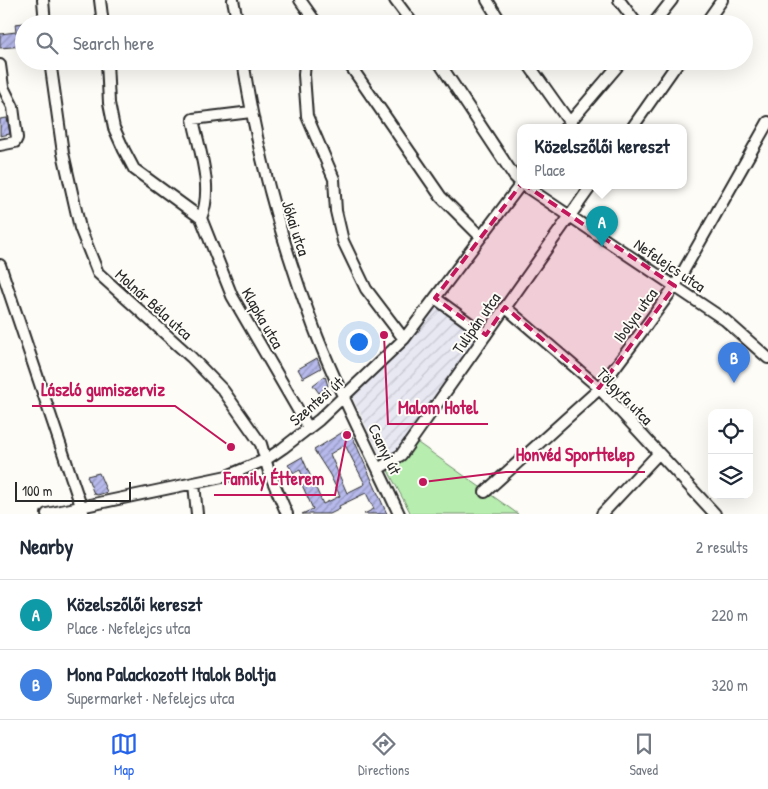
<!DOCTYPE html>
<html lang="en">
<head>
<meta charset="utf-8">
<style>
	:root { --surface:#fff; --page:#f2f2f3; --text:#1f2937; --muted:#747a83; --line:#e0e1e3; --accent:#2563eb }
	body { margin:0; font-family:"Patrick Hand",sans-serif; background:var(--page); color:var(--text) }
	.controls { position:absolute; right:15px; bottom:15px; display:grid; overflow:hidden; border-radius:10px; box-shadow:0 5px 20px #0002 }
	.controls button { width:45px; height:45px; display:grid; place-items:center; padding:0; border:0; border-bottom:1px solid var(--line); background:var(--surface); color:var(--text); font:25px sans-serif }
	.scale { position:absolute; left:15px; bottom:12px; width:116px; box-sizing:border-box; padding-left:5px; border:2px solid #2b2b2b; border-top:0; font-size:14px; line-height:18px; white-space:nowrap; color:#2b2b2b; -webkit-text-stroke:4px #fdfcf7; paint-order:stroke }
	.you { position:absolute; left:358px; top:341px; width:18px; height:18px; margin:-12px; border:4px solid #fff; border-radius:50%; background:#1a73e8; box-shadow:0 0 0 8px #1a73e833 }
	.badge { display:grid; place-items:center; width:32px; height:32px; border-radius:50%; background:var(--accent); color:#fff; font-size:16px; font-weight:700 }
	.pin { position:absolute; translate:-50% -41px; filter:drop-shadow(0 1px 2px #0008) }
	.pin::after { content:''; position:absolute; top:26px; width:18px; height:15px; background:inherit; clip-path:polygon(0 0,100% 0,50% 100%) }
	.popup { position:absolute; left:517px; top:124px; width:170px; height:65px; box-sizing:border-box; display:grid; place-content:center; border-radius:10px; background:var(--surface); filter:drop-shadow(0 1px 4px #0005); font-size:16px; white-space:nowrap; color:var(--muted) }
	.popup b { font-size:19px; color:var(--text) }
	.popup::after { content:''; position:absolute; left:50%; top:100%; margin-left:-10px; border:10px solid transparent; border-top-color:var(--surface) }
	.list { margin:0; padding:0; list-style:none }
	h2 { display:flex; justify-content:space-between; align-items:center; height:65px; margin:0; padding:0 20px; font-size:21px }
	h2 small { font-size:16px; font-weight:400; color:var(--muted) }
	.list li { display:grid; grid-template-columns:32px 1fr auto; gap:15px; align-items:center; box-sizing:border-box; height:70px; padding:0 20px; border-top:1px solid var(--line) }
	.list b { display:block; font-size:19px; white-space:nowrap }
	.list p { margin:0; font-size:16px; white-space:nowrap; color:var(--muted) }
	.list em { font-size:16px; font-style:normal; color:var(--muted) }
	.icon { flex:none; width:28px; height:28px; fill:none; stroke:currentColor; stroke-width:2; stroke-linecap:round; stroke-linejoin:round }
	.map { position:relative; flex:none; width:768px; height:514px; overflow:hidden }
	.search { position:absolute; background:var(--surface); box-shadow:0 5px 20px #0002; left:15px; right:15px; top:15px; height:55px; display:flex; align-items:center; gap:12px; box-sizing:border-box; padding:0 18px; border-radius:28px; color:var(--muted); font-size:19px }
	.sheet { height:205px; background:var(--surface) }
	nav { display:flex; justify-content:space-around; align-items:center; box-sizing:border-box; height:70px; border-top:1px solid var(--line); background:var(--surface); font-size:14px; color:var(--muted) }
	nav a { display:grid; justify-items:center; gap:2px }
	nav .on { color:var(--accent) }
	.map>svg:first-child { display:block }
	.industrial { fill:url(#industrial-furrows) }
	.grass { fill:#b7edaf; stroke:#718c6d }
	.building { fill:url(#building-hatch); stroke:#2b2b2b; fill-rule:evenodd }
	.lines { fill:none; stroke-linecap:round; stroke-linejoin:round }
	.minor-casing { stroke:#2b2b2b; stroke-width:14 }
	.minor { stroke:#fdfcf7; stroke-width:10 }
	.marked { fill:#c2185b; fill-opacity:0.2; stroke:#c2185b; stroke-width:4; stroke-dasharray:10 6; stroke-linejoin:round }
	.labels { text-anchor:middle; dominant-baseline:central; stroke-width:4; stroke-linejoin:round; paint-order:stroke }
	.street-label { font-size:16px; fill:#2b2b2b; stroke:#fdfcf7 }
	.leader { fill:none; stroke:#c2185b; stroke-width:2 }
	.callout-dot { fill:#c2185b; stroke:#fdfcf7; stroke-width:2 }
	.callout-label { font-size:18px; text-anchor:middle; font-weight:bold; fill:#c2185b; stroke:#fdfcf7; stroke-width:4; stroke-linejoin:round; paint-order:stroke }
</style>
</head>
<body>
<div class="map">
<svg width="768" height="514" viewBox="0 0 768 514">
	<defs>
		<pattern id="industrial-furrows" width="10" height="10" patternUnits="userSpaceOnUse" patternTransform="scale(1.25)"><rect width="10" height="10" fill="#e8e8f3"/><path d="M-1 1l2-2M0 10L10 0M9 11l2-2" fill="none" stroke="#c7c7d0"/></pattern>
		<pattern id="building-hatch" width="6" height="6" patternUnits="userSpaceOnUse" patternTransform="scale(1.25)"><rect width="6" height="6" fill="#b6b9ea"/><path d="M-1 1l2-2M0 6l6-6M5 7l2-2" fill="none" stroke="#9497be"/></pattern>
	</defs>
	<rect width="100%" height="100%" fill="#fdfcf7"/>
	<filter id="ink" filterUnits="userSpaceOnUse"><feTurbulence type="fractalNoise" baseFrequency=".02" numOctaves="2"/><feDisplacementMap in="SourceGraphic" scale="10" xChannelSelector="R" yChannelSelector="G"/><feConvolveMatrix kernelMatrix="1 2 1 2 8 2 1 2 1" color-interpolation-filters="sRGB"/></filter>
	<g filter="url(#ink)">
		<path class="industrial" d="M435,301L483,336L401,452L384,463L351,395Z"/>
		<path class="grass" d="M411,438L518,514H411L384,463L395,458Z"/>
		<path class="building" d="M24,23V46L0,48V34L16,32L15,24Z
			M7,118L10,134L0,136V119Z
			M317,358L321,368L303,378L298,369Z
			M325,376L328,386L319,393L313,385Z
			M346,430L350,431L387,514H364L374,509L366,493L339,506L340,509L330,514H302L313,509L302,485L306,483L300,470L294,473L288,465L302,457L323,504L340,496L330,475L314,450ZM345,445L365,484L347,493L330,454Z
			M99,473L107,492L98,495L94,494L87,476Z"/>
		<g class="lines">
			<g class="minor-casing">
				<path id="minor" d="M43,0L45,24
					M100,0L103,24
					M233,0L238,24
					M300,0L317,24
					M395,0L413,24
					M487,0L502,24
					M619,0L637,24
					M653,24L672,0
					M705,24L722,0
					M50,61L63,153L80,228L98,273L191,357L223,390L261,444L269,472L287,514
					M107,61L109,103L114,128L124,150L134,169L201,218L232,296L309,429
					M243,61C257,153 281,241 314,328C338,392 371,452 399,514
					M305,61L304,75L307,116L334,179L336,211L343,241L366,289L404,339
					M347,61L441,197L480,236
					M438,61L514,176L521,183
					M526,61L570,123
					M0,65L3,87L13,107L17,138L15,142L0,145
					M565,128L622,61
					M632,128L679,61
					M525,186L725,320L768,358
					M201,218C214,187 199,150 193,119L251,112
					M0,265L83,512
					M435,298L486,335
					M505,307L597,386L715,514
					M378,469L401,455L591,186
					M194,484L197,514
					M485,492L598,390L634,342L675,286L768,122
					M47,514L227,476L267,459L283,448L319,420L404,339L521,184
					M602,514L658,454"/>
			</g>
			<use href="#minor" class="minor"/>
		</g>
	</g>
	<path class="marked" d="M522,183L675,286L599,388L505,307L486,335L435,298Z"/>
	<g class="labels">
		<g class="street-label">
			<text transform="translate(296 228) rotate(72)">Jókai utca</text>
			<text transform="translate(670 265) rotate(34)">Nefelejcs utca</text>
			<text transform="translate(154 304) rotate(42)">Molnár Béla utca</text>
			<text transform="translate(635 315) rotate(-54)">Ibolya utca</text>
			<text transform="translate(263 318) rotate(60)">Klapka utca</text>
			<text transform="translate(476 323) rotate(-55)">Tulipán utca</text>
			<text transform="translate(625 396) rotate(46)">Tölgyfa utca</text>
			<text transform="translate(316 401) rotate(-41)">Szentesi út</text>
			<text transform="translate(385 449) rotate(64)">Csanyi út</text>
		</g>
	</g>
	<path class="leader" d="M231 447L175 406H32M384 335L388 424H488M423 482L506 472H645M347 435L335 495H214"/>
	<g class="callout-dot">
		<circle cx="231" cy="447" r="5"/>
		<circle cx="384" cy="335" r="5"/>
		<circle cx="423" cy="482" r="5"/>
		<circle cx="347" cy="435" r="5"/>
	</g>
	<g class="callout-label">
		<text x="103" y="396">László gumiszerviz</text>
		<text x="438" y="414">Malom Hotel</text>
		<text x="575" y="461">Honvéd Sporttelep</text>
		<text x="274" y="485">Family Étterem</text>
	</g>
</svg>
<div class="controls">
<button><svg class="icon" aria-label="locate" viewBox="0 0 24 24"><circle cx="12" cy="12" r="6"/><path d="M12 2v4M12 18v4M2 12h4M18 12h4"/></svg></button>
<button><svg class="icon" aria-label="layers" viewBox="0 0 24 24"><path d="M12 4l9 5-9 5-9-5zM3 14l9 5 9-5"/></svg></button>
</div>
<div class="scale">100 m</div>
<div class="you"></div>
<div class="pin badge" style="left:602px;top:247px;background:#0f9aa8">A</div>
<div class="popup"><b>Közelszőlői kereszt</b>Place</div>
<div class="pin badge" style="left:734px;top:383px;background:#3f7fe0">B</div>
<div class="search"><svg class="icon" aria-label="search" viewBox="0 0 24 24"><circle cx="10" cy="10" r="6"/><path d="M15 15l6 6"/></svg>Search here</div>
</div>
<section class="sheet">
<h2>Nearby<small>2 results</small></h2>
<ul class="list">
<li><span class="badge" style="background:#0f9aa8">A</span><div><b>Közelszőlői kereszt</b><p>Place · Nefelejcs utca</p></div><em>220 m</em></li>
<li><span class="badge" style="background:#3f7fe0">B</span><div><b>Mona Palackozott Italok Boltja</b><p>Supermarket · Nefelejcs utca</p></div><em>320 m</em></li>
</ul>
</section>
<nav>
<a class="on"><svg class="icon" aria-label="map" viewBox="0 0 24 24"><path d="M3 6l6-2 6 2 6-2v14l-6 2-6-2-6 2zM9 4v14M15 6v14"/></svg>Map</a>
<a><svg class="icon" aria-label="directions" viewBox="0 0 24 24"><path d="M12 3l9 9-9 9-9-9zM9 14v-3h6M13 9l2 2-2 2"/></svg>Directions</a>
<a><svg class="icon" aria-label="saved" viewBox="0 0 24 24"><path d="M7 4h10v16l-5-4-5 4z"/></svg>Saved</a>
</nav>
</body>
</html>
